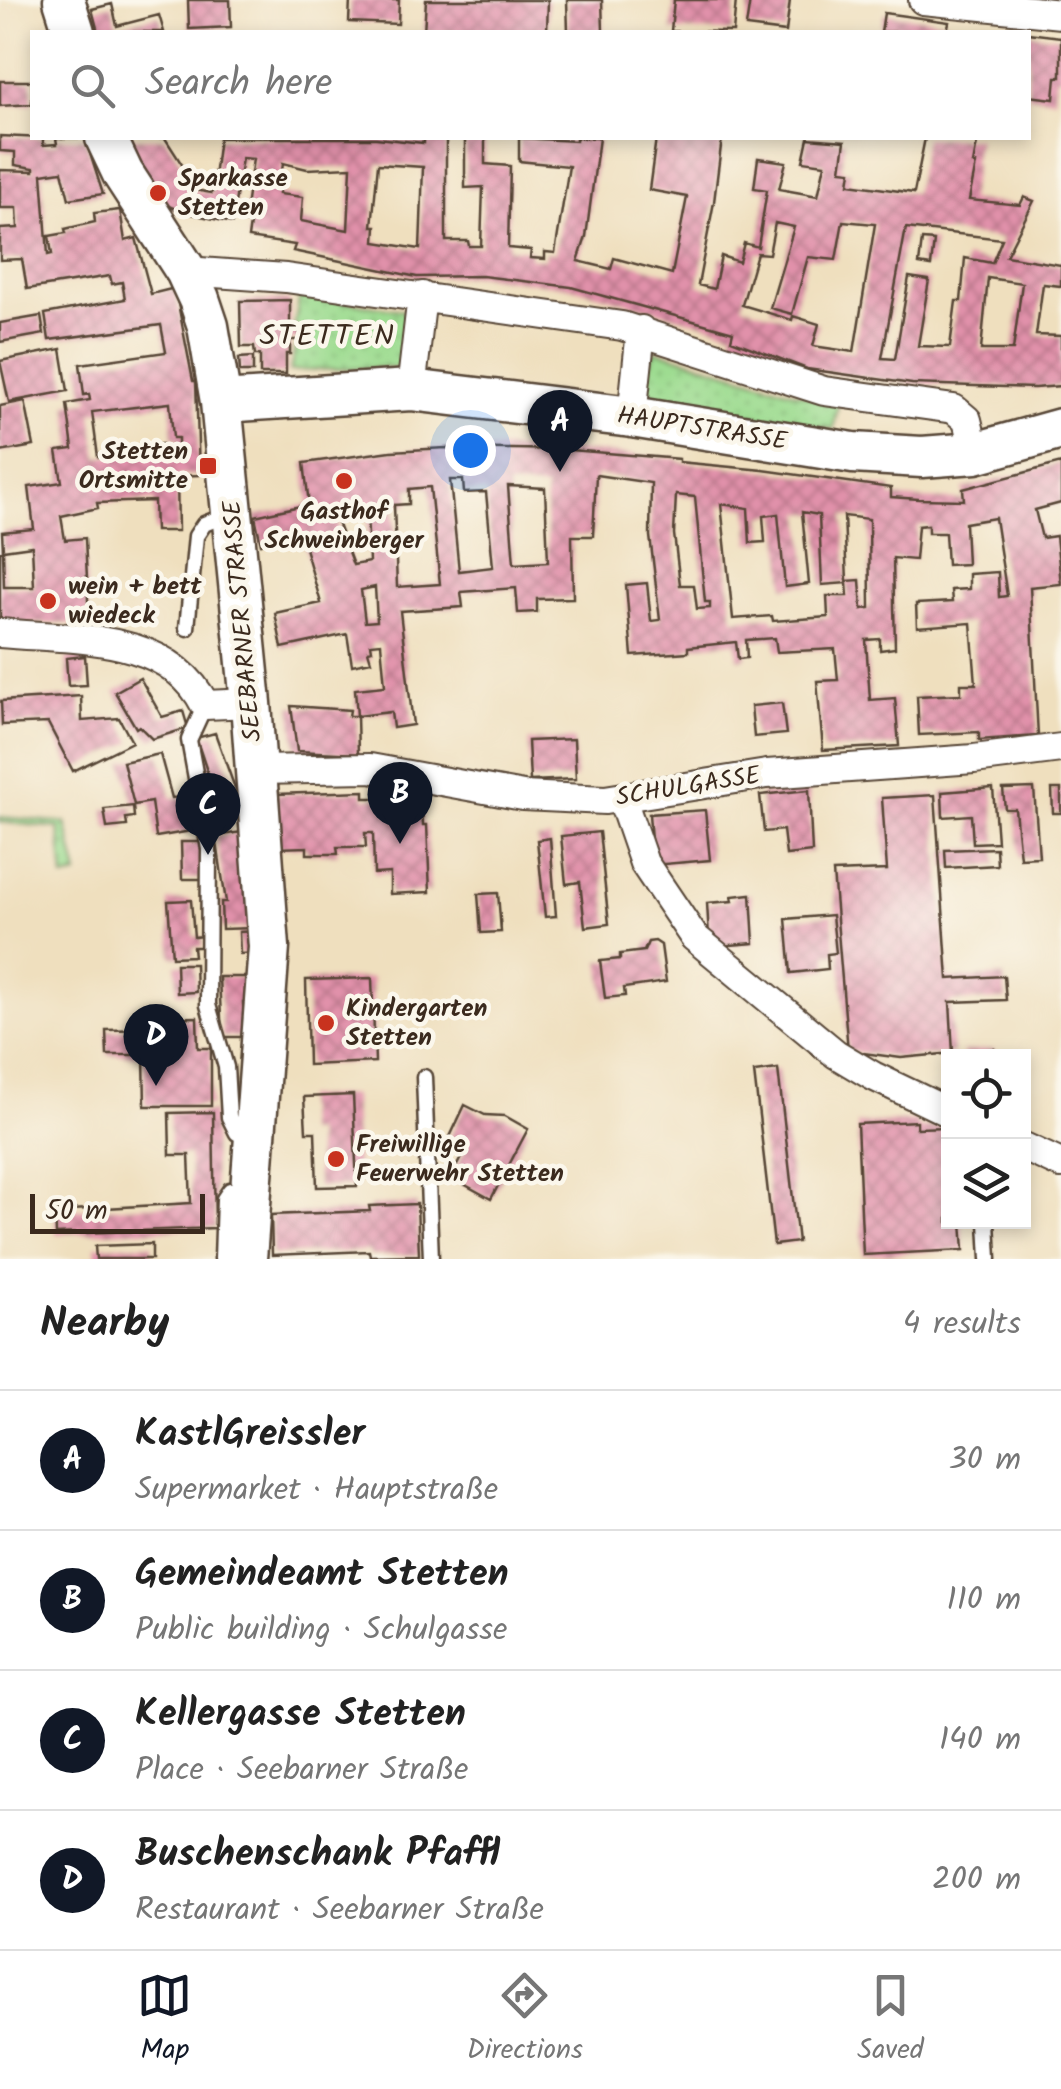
<!DOCTYPE html>
<html lang="en">
<head>
<meta charset="utf-8">
<style>
	:root { --surface:#fff; --page:#f6f6f6; --text:#222; --muted:#767676; --line:#e0e0e0; --accent:#111827 }
	body { margin:0; font-family:Kalam,sans-serif; background:var(--page); color:var(--text) }
	.controls { position:absolute; right:30px; bottom:30px; display:grid; overflow:hidden; border-radius:0px; box-shadow:0 5px 15px #0003 }
	.controls button { width:90px; height:90px; display:grid; place-items:center; padding:0; border:0; border-bottom:2px solid var(--line); background:var(--surface); color:var(--text); font:50px sans-serif }
	.scale { position:absolute; left:30px; bottom:25px; width:175px; box-sizing:border-box; padding-left:10px; border:5px solid #3b2a1e; border-top:0; font-size:28px; line-height:35px; white-space:nowrap; color:#3b2a1e; -webkit-text-stroke:8px #fbf7ec; paint-order:stroke }
	.you { position:absolute; left:470px; top:450px; width:35px; height:35px; margin:-25px; border:8px solid #fff; border-radius:50%; background:#1a73e8; box-shadow:0 0 0 15px #1a73e833 }
	.badge { display:grid; place-items:center; width:65px; height:65px; border-radius:50%; background:var(--accent); color:#fff; font-size:32px; font-weight:700 }
	.pin { position:absolute; translate:-50% -82px; filter:drop-shadow(0 2px 5px #0008) }
	.pin::after { content:''; position:absolute; top:52px; width:35px; height:30px; background:inherit; clip-path:polygon(0 0,100% 0,50% 100%) }
	.list { margin:0; padding:0; list-style:none }
	h2 { display:flex; justify-content:space-between; align-items:center; height:130px; margin:0; padding:0 40px; font-size:42px }
	h2 small { font-size:32px; font-weight:400; color:var(--muted) }
	.list li { display:grid; grid-template-columns:65px 1fr auto; gap:30px; align-items:center; box-sizing:border-box; height:140px; padding:0 40px; border-top:2px solid var(--line) }
	.list b { display:block; font-size:38px; white-space:nowrap }
	.list p { margin:0; font-size:32px; white-space:nowrap; color:var(--muted) }
	.list em { font-size:32px; font-style:normal; color:var(--muted) }
	.icon { flex:none; width:55px; height:55px; fill:none; stroke:currentColor; stroke-width:2; stroke-linecap:round; stroke-linejoin:round }
	.map { position:relative; flex:none; width:1061px; height:1259px; overflow:hidden }
	.search { position:absolute; background:var(--surface); box-shadow:0 5px 15px #0003; left:30px; right:30px; top:30px; height:110px; display:flex; align-items:center; gap:25px; box-sizing:border-box; padding:0 35px; border-radius:0px; color:var(--muted); font-size:38px }
	.sheet { height:690px; background:var(--surface) }
	nav { display:flex; justify-content:space-around; align-items:center; box-sizing:border-box; height:140px; border-top:2px solid var(--line); background:var(--surface); font-size:28px; color:var(--muted) }
	nav a { display:grid; justify-items:center; gap:5px }
	nav .on { color:var(--accent) }
	.map>svg:first-child { display:block }
	.grass { fill:url(#grass-dots); stroke:#6c8358; stroke-width:2.5 }
	.building { fill:url(#building-cross-hatch); fill-rule:evenodd }
	.lines { fill:none; stroke-linecap:round; stroke-linejoin:round }
	.service-casing { stroke:#564536; stroke-width:19 }
	.minor-casing { stroke:#564536; stroke-width:32 }
	.secondary-casing { stroke:#564536; stroke-width:45 }
	.service { stroke:#fff; stroke-width:14 }
	.minor { stroke:#fff; stroke-width:28 }
	.secondary { stroke:#fff; stroke-width:40 }
	.poi-dot { fill:#c8321e; stroke:#fbf7ec; stroke-width:4 }
	.labels { text-anchor:middle; dominant-baseline:central; stroke-width:9; stroke-linejoin:round; paint-order:stroke }
	.poi-label { font-size:25px; font-weight:bold; fill:#3b2a1e; stroke:#fbf7ec; text-anchor:start }
	.street-label { font-size:25px; fill:#3b2a1e; stroke:#fbf7ec }
	.quarter-label { font-size:30px; letter-spacing:2.5px; fill:#3b2a1e; stroke:#fbf7ec }
</style>
</head>
<body>
<div class="map">
<svg width="1061" height="1259" viewBox="0 0 1061 1259">
	<defs>
		<pattern id="grass-dots" width="8" height="8" patternUnits="userSpaceOnUse" patternTransform="scale(2.5)"><rect width="8" height="8" fill="#9edc91"/><path d="M2 2h.1M6 6h.1" fill="none" stroke="#89bd7d" stroke-width="1.8" stroke-linecap="round"/></pattern>
		<pattern id="building-cross-hatch" width="8" height="8" patternUnits="userSpaceOnUse" patternTransform="scale(2.5)"><rect width="8" height="8" fill="#e191aa"/><path d="M0 0l8 8M0 8l8-8" fill="none" stroke="#b8778a"/></pattern>
	</defs>
	<rect width="100%" height="100%" fill="#fbf7ec"/>
	<filter id="ink" filterUnits="userSpaceOnUse"><feTurbulence type="fractalNoise" baseFrequency=".01" numOctaves="2"/><feDisplacementMap in="SourceGraphic" scale="20" xChannelSelector="R" yChannelSelector="G"/><feConvolveMatrix kernelMatrix="1 2 1 2 8 2 1 2 1" color-interpolation-filters="sRGB"/></filter>
	<filter id="wash" filterUnits="userSpaceOnUse"><feTurbulence type="fractalNoise" baseFrequency=".0048" numOctaves="4" result="noise"/><feDisplacementMap in="SourceGraphic" scale="40" xChannelSelector="R" yChannelSelector="G"/><feGaussianBlur stdDeviation="2.25" result="paint"/><feColorMatrix in="noise" values="0 0 0 0 0 0 0 0 0 0 0 0 0 0 0 0 0 1.4 0 .05"/><feComposite in="paint" operator="in"/></filter>
	<g filter="url(#wash)">
		<rect width="100%" height="100%" fill="#efdfbe"/>
		<path class="grass" d="M300,295L401,310L406,316L400,367L290,371L295,348L305,345L294,327Z
			M658,351L838,405L833,429L645,400L653,352Z
			M0,817L66,823L78,875L64,878L59,828L0,822Z"/>
		<g id="blocks">
			<path class="building" d="M188,0H230L231,27L189,29Z
				M350,0H399L398,24L349,22Z
				M426,0H548L547,32H424Z
				M567,0H602L603,32H568Z
				M674,0H736L733,32L671,31Z
				M750,0H790L786,32L746,27Z
				M112,4L117,26L159,15L164,32H98L92,9Z
				M884,13L949,22L947,32H881Z
				M1028,33L1061,37V77H1056L1054,99L1028,96Z
				M0,81H32V104L0,106Z
				M0,136L43,138V145L57,144L56,138H85L103,194L69,199L62,171L42,174L48,255L52,254L49,236L66,233L65,229L95,222L94,213L120,210L125,241L136,238L151,294L175,288L193,381H196L199,475L177,476L178,531H155L154,501L97,503L98,508L61,516L65,540L85,538L89,620H74L75,624H0V551L3,550L4,587H34L32,546L3,550L2,532L34,529L29,487L62,482L57,451L73,449L67,404L90,400L89,394L84,395L80,364L166,352L161,325L49,340L45,314L125,299L122,282L112,284L110,276L27,289L22,259L0,260V229L18,228L17,208H0V170L34,171V168L15,165V152L0,151ZM170,403L173,438H178V448H162V444L116,446V456L98,457L92,412Z
				M123,138H165L190,177L188,189L212,193L219,138H376L424,143V138H446V241H468L469,246H481L483,187L465,188V138H485V164L510,166L508,248L531,250L530,258L545,259V252L555,253L569,166L519,161V138L576,141V138H599L586,237L578,261L611,269L614,258L672,274L687,197L649,190L656,138H722L714,202L698,285L714,289L721,256L739,262L744,243L758,247L767,190L754,188L758,158L786,162L779,189L818,196L825,164L803,161L808,138L845,141L841,170L851,171L849,184L914,193L925,138H978L973,164H976L969,200L1020,205L1024,197L1034,201L1006,256L1061,265V286L1043,284L1036,335L1061,336V386L1034,388L912,384L807,369L731,340L733,332L571,287L482,276L417,277L293,251L295,245L248,238L250,223L244,222L253,159L242,158L232,223L183,212L159,202ZM283,163L307,169L351,167L348,230L301,221L303,197L279,194ZM378,164L423,167L420,249L375,242L376,226H372ZM843,221L875,224L854,352L813,346L819,324L793,316L792,320L742,305L757,253L769,254L775,223L794,227L770,308L792,314L808,257L836,260ZM906,228L1002,239L992,263L965,258L961,301H956L950,347L918,346L929,280L909,277L895,359L882,358ZM988,278L1022,283L1013,350H981Z
				M922,240L934,241L931,266L919,264Z
				M290,300V327H300V340H290V354H286V374H260V355H255L254,347H241L240,301Z
				M41,316L44,334L0,342V323Z
				M61,349L68,391L9,402L0,361Z
				M253,357V372H240L239,358Z
				M25,401L34,446L0,452V406Z
				M446,448L570,450L679,459V462L763,470L891,488V497L919,499L964,500L963,489L1061,463V503L1035,510L1042,538L1056,536L1061,584L1030,587L1038,736L979,740V732L919,735L917,696L961,694V684H976L971,623L917,627L916,604L952,602L951,590L969,589V574L998,572L999,597L1007,596L995,518L965,523L967,564L947,565L945,533H928V525L918,526L915,560L893,558L895,648L880,650V639L866,640L870,700L895,698L899,746L823,750L817,681L838,680L835,649L777,652L775,638L746,640L747,658L738,659L736,642L688,647V652L632,656L626,585L647,583L651,621L660,620L650,536L651,483L596,475L593,536H572L573,598L537,599V612L518,613L516,588L461,592L463,607L400,611L413,725L393,728L391,712L357,716L355,689L385,686L381,643L371,644L372,650L368,651L371,661L352,665L347,634L282,648L275,613L321,603L305,548L295,536L261,544L255,516L309,504L304,463L391,451ZM450,480H463L464,493L486,492L493,567L459,571ZM508,486L545,488L548,562L514,564ZM430,487L440,584L397,587L394,505L409,504V489ZM676,495L695,497L705,602H710V608L697,609L694,585H680L674,534ZM721,504L748,508L750,543L765,542L763,516L778,514L785,587L809,584L802,512L819,515L822,585L847,583L848,596H827L828,617L773,621L772,616L733,619ZM367,511L369,562L353,565L334,514ZM844,516L869,519L870,608L862,609L860,580L847,581ZM375,587L377,621L365,622L361,590Z
				M85,656L87,685L68,686L66,658Z
				M140,678L162,717L183,711L188,728L152,739L139,726L136,728L115,692Z
				M81,696L82,721L119,718L132,742L73,771L48,723L2,725L1,701Z
				M782,703L786,734L754,737L751,706Z
				M291,706L350,710L349,716H357L358,754L297,751Z
				M215,733L236,791L215,795L196,738Z
				M574,739L576,779L530,781L528,741Z
				M160,754L172,798L191,796L197,830L156,837L151,802L134,805L123,762Z
				M993,788L997,842L973,843L971,815L943,817L942,792Z
				M1034,788L1039,857L1020,858L1015,809H1005L1003,789Z
				M1052,789H1061V813H1053Z
				M809,790L812,852L786,855L783,830L764,832L760,795Z
				M364,791V798H384V803L422,802L423,825H427L430,892L390,894V873L374,874L373,833H365L366,847H337L338,854H307V847L277,848L276,794Z
				M935,795L948,979L1004,976L1006,1000L950,1002L953,1053L901,1058L848,1051L833,872L887,870L882,798Z
				M133,806L134,817L126,818L127,826L107,828L104,809Z
				M705,810L710,860L653,865L649,814Z
				M242,832L254,928L222,929L221,902H226L216,836Z
				M599,832L609,924L585,927L580,882L566,884L561,836Z
				M550,838L556,916L545,917L537,840Z
				M181,842H202L203,879H182Z
				M996,848L997,865L946,868L945,850Z
				M498,893L501,932L481,933L478,894Z
				M751,894L754,943L718,946L709,937L707,903L733,901L732,896Z
				M191,900L194,937L202,936L203,947H193L194,956L172,957L168,901Z
				M832,915L836,953L827,954L828,969L791,973L786,919Z
				M256,931V953L240,954L239,932Z
				M655,941L661,945L666,982L624,988L625,996L605,998L600,961L620,959V954L644,951L648,942Z
				M176,964H195L196,992L177,993Z
				M219,977H249L248,1002H243L244,1037H222Z
				M372,978L375,1062L308,1065L306,980Z
				M197,1017L198,1048H211V1106H145L144,1055H107L106,1030L157,1029V1018Z
				M994,1049V1056H964L963,1052Z
				M778,1069L798,1242L774,1245L754,1072Z
				M353,1095L357,1186L317,1187L315,1132H306L304,1097Z
				M465,1105L485,1115L505,1116L528,1129L491,1199L451,1177L466,1148L449,1139Z
				M213,1112L215,1228L56,1234L55,1211L191,1203L189,1155H170L169,1113Z
				M917,1121V1128L948,1127V1222H962L964,1250L863,1255L857,1124Z
				M417,1204L419,1255L370,1256L369,1251L272,1255L271,1215L370,1211L369,1206Z
				M152,1244V1259H96L95,1246Z"/>
		</g>
	</g>
	<g filter="url(#ink)">
		<use href="#blocks" fill-opacity="0" stroke="#564536" stroke-width="2.5"/>
		<g class="lines">
			<g class="service-casing">
				<path id="service" d="M187,628L196,536L204,524L229,514
					M205,705L189,740L209,849L208,1005L226,1067L229,1117L237,1133L249,1139
					M424,1077L431,1259
					M987,1222L989,1259
					M222,1259L224,1199L230,1190L248,1188"/>
			</g>
			<g class="minor-casing">
				<path id="minor" d="M923,0L1061,14
					M186,271L286,278L622,326L824,391L954,409L967,420L975,453
					M411,390L422,296
					M632,417L641,330
					M0,633C71,640 168,631 205,705L251,703
					M256,770L370,768L523,796L605,800L767,774L974,759L1061,748
					M622,799L644,863L694,937L836,1054L873,1076L948,1112
					M1024,1147L1061,1164"/>
			</g>
			<g class="secondary-casing">
				<path id="secondary" d="M64,0L74,32
					M106,138L123,174L186,271L199,299L208,326L221,402L251,703L269,947L246,1259
					M221,402L411,390L632,417L853,453L922,457L975,453L1061,429"/>
			</g>
			<use href="#service" class="service"/>
			<use href="#minor" class="minor"/>
			<use href="#secondary" class="secondary"/>
		</g>
	</g>
	<g class="poi-dot">
		<circle cx="158" cy="193" r="10"/>
		<rect x="198" y="456" width="20" height="20" rx="5"/>
		<circle cx="344" cy="481" r="10"/>
		<circle cx="48" cy="601" r="10"/>
		<circle cx="326" cy="1023" r="10"/>
		<circle cx="336" cy="1159" r="10"/>
	</g>
	<g class="labels">
		<g class="poi-label">
			<text x="178" y="179">Sparkasse<tspan x="178" dy="29">Stetten</tspan></text>
			<text x="188" y="452" text-anchor="end">Stetten<tspan x="188" dy="29">Ortsmitte</tspan></text>
			<text x="344" y="512" text-anchor="middle">Gasthof<tspan x="344" dy="29">Schweinberger</tspan></text>
			<text x="68" y="587">wein + bett<tspan x="68" dy="29">wiedeck</tspan></text>
			<text x="346" y="1009">Kindergarten<tspan x="346" dy="29">Stetten</tspan></text>
			<text x="356" y="1145">Freiwillige<tspan x="356" dy="29">Feuerwehr Stetten</tspan></text>
		</g>
		<g class="street-label">
			<text transform="translate(702 429) rotate(9)">HAUPTSTRASSE</text>
			<text transform="translate(243 621) rotate(-95)">SEEBARNER STRASSE</text>
			<text transform="translate(688 787) rotate(-9)">SCHULGASSE</text>
		</g>
		<g class="quarter-label">
			<text x="328" y="337">STETTEN</text>
		</g>
	</g>
</svg>
<div class="controls">
<button><svg class="icon" aria-label="locate" viewBox="0 0 24 24"><circle cx="12" cy="12" r="6"/><path d="M12 2v4M12 18v4M2 12h4M18 12h4"/></svg></button>
<button><svg class="icon" aria-label="layers" viewBox="0 0 24 24"><path d="M12 4l9 5-9 5-9-5zM3 14l9 5 9-5"/></svg></button>
</div>
<div class="scale">50 m</div>
<div class="you"></div>
<div class="pin badge" style="left:560px;top:472px">A</div>
<div class="pin badge" style="left:400px;top:844px">B</div>
<div class="pin badge" style="left:208px;top:855px">C</div>
<div class="pin badge" style="left:156px;top:1086px">D</div>
<div class="search"><svg class="icon" aria-label="search" viewBox="0 0 24 24"><circle cx="10" cy="10" r="6"/><path d="M15 15l6 6"/></svg>Search here</div>
</div>
<section class="sheet">
<h2>Nearby<small>4 results</small></h2>
<ul class="list">
<li><span class="badge">A</span><div><b>KastlGreissler</b><p>Supermarket · Hauptstraße</p></div><em>30 m</em></li>
<li><span class="badge">B</span><div><b>Gemeindeamt Stetten</b><p>Public building · Schulgasse</p></div><em>110 m</em></li>
<li><span class="badge">C</span><div><b>Kellergasse Stetten</b><p>Place · Seebarner Straße</p></div><em>140 m</em></li>
<li><span class="badge">D</span><div><b>Buschenschank Pfaffl</b><p>Restaurant · Seebarner Straße</p></div><em>200 m</em></li>
</ul>
</section>
<nav>
<a class="on"><svg class="icon" aria-label="map" viewBox="0 0 24 24"><path d="M3 6l6-2 6 2 6-2v14l-6 2-6-2-6 2zM9 4v14M15 6v14"/></svg>Map</a>
<a><svg class="icon" aria-label="directions" viewBox="0 0 24 24"><path d="M12 3l9 9-9 9-9-9zM9 14v-3h6M13 9l2 2-2 2"/></svg>Directions</a>
<a><svg class="icon" aria-label="saved" viewBox="0 0 24 24"><path d="M7 4h10v16l-5-4-5 4z"/></svg>Saved</a>
</nav>
</body>
</html>
